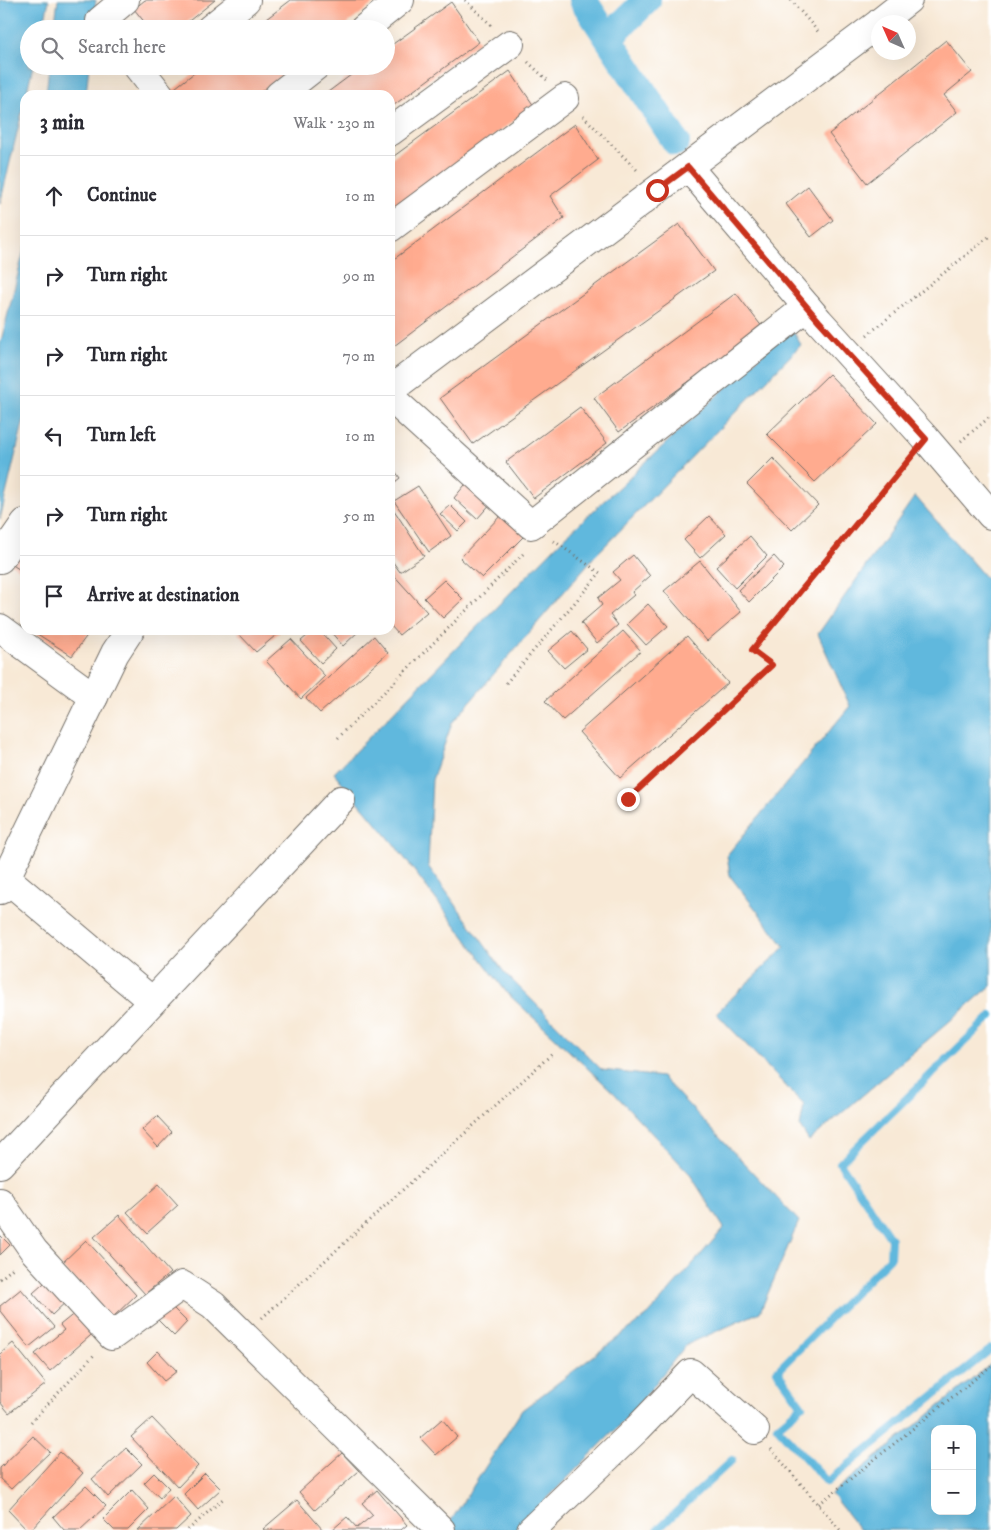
<!DOCTYPE html>
<html lang="en">
<head>
<meta charset="utf-8">
<style>
	:root { --surface:#fff; --page:#f2f2f3; --text:#2b2b33; --muted:#7c7c81; --line:#e1e1e2 }
	body { margin:0; font-family:"IM FELL DW Pica",serif; background:var(--page); color:var(--text) }
	.controls { position:absolute; right:15px; bottom:15px; display:grid; overflow:hidden; border-radius:10px; box-shadow:0 5px 20px #0002 }
	.controls button { width:45px; height:45px; display:grid; place-items:center; padding:0; border:0; border-bottom:1px solid var(--line); background:var(--surface); color:var(--text); font:25px sans-serif }
	.compass { position:absolute; left:871px; top:15px; width:45px; height:45px; border-radius:50%; background:var(--surface); box-shadow:0 5px 20px #0002; rotate:315deg }
	.stop { position:absolute; width:15px; height:15px; margin:-11px; border:4px solid #c8321e; border-radius:50%; background:#fff }
	.stop.end { background:#c8321e; border-color:#fff; box-shadow:0 1px 5px #0008 }
	.list { margin:0; padding:0; list-style:none }
	h2 { display:flex; justify-content:space-between; align-items:center; height:65px; margin:0; padding:0 20px; font-size:21px }
	h2 small { font-size:16px; font-weight:400; color:var(--muted) }
	.list li { display:grid; grid-template-columns:32px 1fr auto; gap:15px; align-items:center; box-sizing:border-box; height:80px; padding:0 20px; border-top:1px solid var(--line) }
	.list b { display:block; font-size:19px; white-space:nowrap }
	.list em { font-size:16px; font-style:normal; color:var(--muted) }
	.icon { flex:none; width:28px; height:28px; fill:none; stroke:currentColor; stroke-width:2; stroke-linecap:round; stroke-linejoin:round }
	.map { position:relative; flex:none; width:991px; height:1530px; overflow:hidden }
	.search { position:absolute; background:var(--surface); box-shadow:0 5px 20px #0002; left:20px; top:20px; width:375px; height:55px; display:flex; align-items:center; gap:12px; box-sizing:border-box; padding:0 18px; border-radius:28px; color:var(--muted); font-size:19px }
	.panel { position:absolute; background:var(--surface); box-shadow:0 5px 20px #0002; left:20px; top:90px; width:375px; height:545px; border-radius:15px }
	.map>svg:first-child { display:block }
	.water { fill:#60b8dd; stroke:#467284; fill-rule:evenodd }
	.lines { fill:none; stroke-linecap:round; stroke-linejoin:round }
	.stream { stroke:#60b8dd; stroke-width:8 }
	.canal { stroke:#60b8dd; stroke-width:28 }
	.building { fill:#ffab8f }
	.minor-casing { stroke:#736e67; stroke-width:30 }
	.tertiary-casing { stroke:#736e67; stroke-width:30 }
	.path { stroke:#736e67; stroke-width:3; stroke-dasharray:1 4; stroke-linecap:butt }
	.minor { stroke:#fff; stroke-width:28 }
	.tertiary { stroke:#fff; stroke-width:28 }
	.route { stroke:#c8321e; stroke-width:6 }
</style>
</head>
<body>
<div class="map">
<svg width="991" height="1530" viewBox="0 0 991 1530">
	<rect width="100%" height="100%" fill="#fff"/>
	<filter id="ink" filterUnits="userSpaceOnUse"><feTurbulence type="fractalNoise" baseFrequency=".02" numOctaves="2"/><feDisplacementMap in="SourceGraphic" scale="10" xChannelSelector="R" yChannelSelector="G"/><feConvolveMatrix kernelMatrix="1 2 1 2 8 2 1 2 1" color-interpolation-filters="sRGB"/></filter>
	<filter id="wash" filterUnits="userSpaceOnUse"><feTurbulence type="fractalNoise" baseFrequency=".0096" numOctaves="4" result="noise"/><feDisplacementMap in="SourceGraphic" scale="20" xChannelSelector="R" yChannelSelector="G"/><feGaussianBlur stdDeviation="1.12" result="paint"/><feColorMatrix in="noise" values="0 0 0 0 0 0 0 0 0 0 0 0 0 0 0 0 0 1.4 0 .05"/><feComposite in="paint" operator="in"/></filter>
	<g filter="url(#wash)">
		<rect width="100%" height="100%" fill="#f8e9d6"/>
		<path class="water" d="M0,0H49L43,29H29V66H33L0,204Z
			M58,0H96L93,29H54Z
			M49,66H89L86,95H46Z
			M25,246V415L0,519V345Z
			M791,327L801,345L593,558L452,723L432,780L428,866L504,972L602,1070L662,1077L799,1221L760,1312L686,1345L631,1414L516,1530H445L522,1410L649,1314L724,1228L689,1173L614,1093L507,993L393,843L334,773L564,538Z
			M915,496L991,584V986L809,1141L800,1127L804,1105L716,1013L785,947L730,876L727,855L850,706L818,634Z
			M991,1364V1530H860L831,1494ZM935,1429H972V1511H935Z"/>
		<g class="lines">
			<path class="stream" d="M991,1016L840,1163L891,1239L890,1258L777,1371L802,1406L777,1427L827,1482L991,1349
				M657,1530L732,1460"/>
			<path class="canal" d="M583,0L676,142
				M608,38L647,0"/>
		</g>
		<g id="blocks">
			<path class="building" d="M145,0H215L179,29H150L134,9Z
				M291,0H378L341,29H253Z
				M451,2L479,42L390,108V95H324L363,66H386V49Z
				M946,40L972,72L944,95L957,112L867,183L829,134Z
				M203,66H293L257,95H174L171,91Z
				M510,71L534,106L390,212V159Z
				M575,124L598,160L550,196L564,218L390,349V262Z
				M808,186L833,220L811,237L786,204Z
				M679,224L714,271L473,444L440,398Z
				M736,293L763,328L619,432L594,398Z
				M829,374L877,424L815,482L767,434Z
				M580,407L607,443L534,498L506,462Z
				M773,458L818,505L792,530L747,484Z
				M390,464L400,478L390,486Z
				M470,479L493,501L477,519L454,498Z
				M418,486L451,536L429,552L394,501Z
				M390,504L424,556L400,572L390,558Z
				M450,505L467,522L458,531L440,514Z
				M503,513L525,535L482,578L460,558Z
				M709,516L726,534L700,558L684,540Z
				M750,536L767,556L735,588L716,567Z
				M25,544V573L11,564Z
				M633,555L650,576L632,592L634,595L610,615L618,625L597,643L581,623L602,605L598,598L620,580L613,572Z
				M774,556L784,567L749,602L738,590Z
				M700,561L741,612L707,641L664,591Z
				M390,571L427,612L399,635L390,625Z
				M444,580L463,599L443,618L424,598Z
				M648,604L668,626L646,645L627,624Z
				M31,630H91L72,656Z
				M241,630H282L256,652L238,633Z
				M314,630H319L336,649L321,663L301,641Z
				M329,630H360L343,646Z
				M572,631L587,649L564,668L548,651Z
				M623,631L641,651L563,720L545,701Z
				M374,636L388,653L320,713L306,698Z
				M687,636L728,683L620,778L579,732Z
				M291,639L325,676L301,699L266,661Z
				M157,1116L172,1132L158,1147L142,1130Z
				M159,1184L178,1205L147,1233L127,1212Z
				M119,1215L170,1273L145,1294L94,1237Z
				M0,1235L10,1245L0,1255Z
				M86,1240L136,1295L111,1319L60,1265Z
				M51,1277L70,1298L52,1315L33,1293Z
				M21,1289L54,1327L29,1347L0,1311V1306Z
				M171,1306L187,1322L174,1336L157,1319Z
				M81,1308L98,1329L50,1371L35,1354L64,1330L60,1325Z
				M13,1343L46,1384L9,1413L0,1402V1354Z
				M158,1351L177,1371L164,1381L147,1362Z
				M152,1418L198,1466L178,1487L131,1437Z
				M442,1419L457,1437L436,1455L420,1438Z
				M33,1436L50,1452L11,1489L0,1479V1468Z
				M126,1448L142,1464L108,1497L92,1479Z
				M60,1452L83,1473L31,1530H27L8,1510Z
				M342,1453L359,1471L315,1510L299,1492Z
				M154,1473L169,1488L160,1498L144,1483Z
				M205,1473L221,1489L198,1510L184,1494Z
				M86,1486L106,1506L80,1530H64L53,1517Z
				M132,1490L149,1509L128,1530H114L103,1519Z
				M377,1490L407,1525L401,1530H332L347,1517L357,1528L373,1515L362,1503Z
				M174,1496L191,1516L176,1530H138Z
				M297,1500L323,1530H264L263,1529Z"/>
		</g>
	</g>
	<g filter="url(#ink)">
		<use href="#blocks" fill-opacity="0" stroke="#736e67" stroke-width="1"/>
		<g class="lines">
			<g class="minor-casing">
				<path id="minor" d="M107,29L100,21L125,0
					M210,29L246,0
					M364,29L400,0
					M137,66L160,95
					M279,95L316,66
					M390,132L510,44
					M390,228L565,98
					M390,397L531,525L807,307
					M0,559L25,523
					M0,628L94,697
					M6,878L152,1001
					M0,1164L341,800
					M0,1202L34,1251L112,1336L182,1285L213,1305L441,1530
					M531,1530L638,1428L691,1373L755,1430"/>
			</g>
			<g class="tertiary-casing">
				<path id="tertiary" d="M880,22L908,0
					M688,167L819,321L926,439L991,515
					M390,390L878,24
					M0,890L115,653L130,630"/>
			</g>
			<path class="path" d="M465,0L492,26
				M791,0L820,34
				M528,62L547,80
				M583,116L639,172
				M867,335L991,235
				M961,441L991,416
				M506,683L600,573L554,541
				M338,738L525,552
				M628,799L772,665L752,650L910,459
				M0,1279L13,1268
				M262,1318L553,1053
				M31,1422L94,1355
				M771,1449L840,1530
				M819,1504L991,1366
				M188,1530L225,1497"/>
			<use href="#minor" class="minor"/>
			<use href="#tertiary" class="tertiary"/>
		</g>
	</g>
	<g class="lines" filter="url(#ink)">
		<path class="route" d="M628,799L772,665L752,650L926,439L819,321L688,167L657,190"/>
	</g>
</svg>
<div class="controls">
<button>+</button>
<button>−</button>
</div>
<svg class="compass" viewBox="-18 -18 36 36"><path d="M0-13l5 13h-10z" fill="#e53935"/><path d="M0 13l5-13h-10z" fill="#7c7c81"/></svg>
<div class="stop" style="left:657px;top:190px"></div>
<div class="stop end" style="left:628px;top:799px"></div>
<div class="search"><svg class="icon" aria-label="search" viewBox="0 0 24 24"><circle cx="10" cy="10" r="6"/><path d="M15 15l6 6"/></svg>Search here</div>
<section class="panel">
<h2>3 min<small>Walk · 230 m</small></h2>
<ul class="list">
<li><svg class="icon" aria-label="ahead" viewBox="0 0 24 24"><path d="M12 20V5M6 11l6-6 6 6"/></svg><div><b>Continue</b></div><em>10 m</em></li>
<li><svg class="icon" aria-label="right" viewBox="0 0 24 24"><path d="M7 20v-9h11M14 6l5 5-5 5"/></svg><div><b>Turn right</b></div><em>90 m</em></li>
<li><svg class="icon" aria-label="right" viewBox="0 0 24 24"><path d="M7 20v-9h11M14 6l5 5-5 5"/></svg><div><b>Turn right</b></div><em>70 m</em></li>
<li><svg class="icon" aria-label="left" viewBox="0 0 24 24"><path d="M17 20v-9H6M10 6l-5 5 5 5"/></svg><div><b>Turn left</b></div><em>10 m</em></li>
<li><svg class="icon" aria-label="right" viewBox="0 0 24 24"><path d="M7 20v-9h11M14 6l5 5-5 5"/></svg><div><b>Turn right</b></div><em>50 m</em></li>
<li><svg class="icon" aria-label="arrive" viewBox="0 0 24 24"><path d="M6 21V4h12l-3 4 3 4H6"/></svg><div><b>Arrive at destination</b></div></li>
</ul>
</section>
</div>
</body>
</html>
